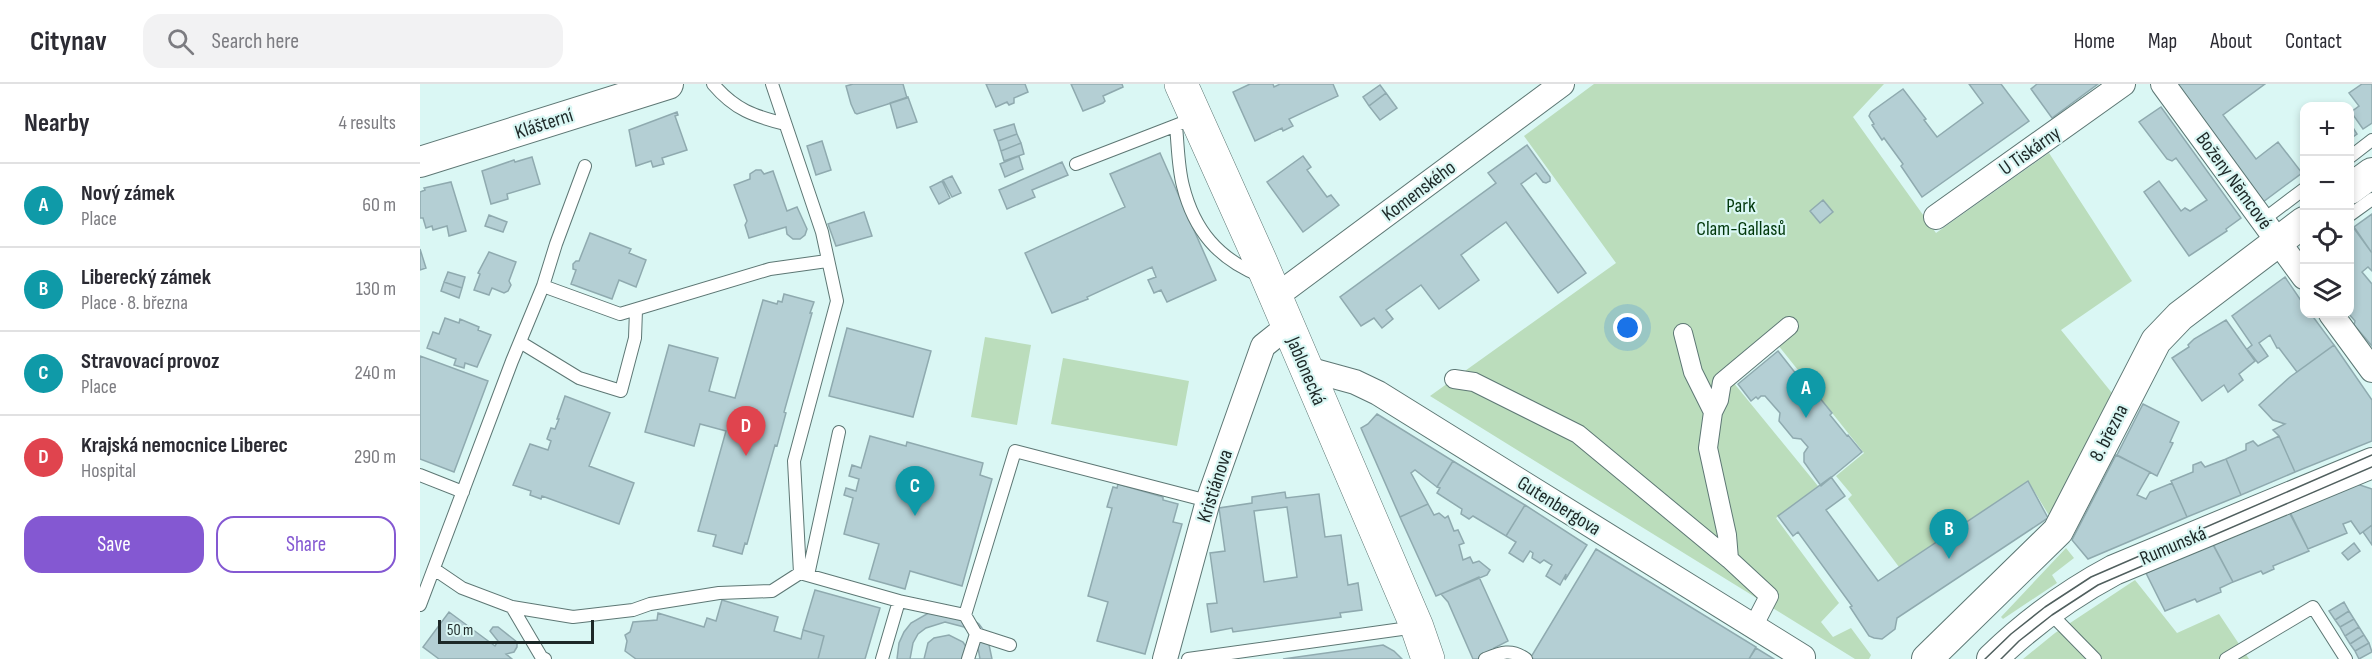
<!DOCTYPE html>
<html lang="en">
<head>
<meta charset="utf-8">
<style>
	:root { --surface:#fff; --page:#f2f2f3; --text:#2b2b33; --muted:#7c7c81; --line:#e1e1e2; --accent:#8458d2 }
	body { margin:0; font-family:"Sofia Sans Condensed",sans-serif; background:var(--page); color:var(--text) }
	.controls { position:absolute; right:18px; top:18px; display:grid; overflow:hidden; border-radius:12px; box-shadow:0 3px 9px #0003 }
	.controls button { width:54px; height:54px; display:grid; place-items:center; padding:0; border:0; border-bottom:2px solid var(--line); background:var(--surface); color:var(--text); font:30px sans-serif }
	.scale { position:absolute; left:18px; bottom:15px; width:156px; box-sizing:border-box; padding-left:6px; border:3px solid #1d2827; border-top:0; font-size:16px; line-height:21px; white-space:nowrap; color:#1d2827; -webkit-text-stroke:4px #daf7f4; paint-order:stroke }
	.you { position:absolute; left:1208px; top:244px; width:21px; height:21px; margin:-15px; border:4px solid #fff; border-radius:50%; background:#1a73e8; box-shadow:0 0 0 9px #1a73e833 }
	.badge { display:grid; place-items:center; width:39px; height:39px; border-radius:50%; background:var(--accent); color:#fff; font-size:20px; font-weight:700 }
	.pin { position:absolute; translate:-50% -50px; filter:drop-shadow(0 2px 3px #0008) }
	.pin::after { content:''; position:absolute; top:32px; width:21px; height:18px; background:inherit; clip-path:polygon(0 0,100% 0,50% 100%) }
	.list { margin:0; padding:0; list-style:none }
	h2 { display:flex; justify-content:space-between; align-items:center; height:78px; margin:0; padding:0 24px; font-size:26px }
	h2 small { font-size:20px; font-weight:400; color:var(--muted) }
	.list li { display:grid; grid-template-columns:39px 1fr auto; gap:18px; align-items:center; box-sizing:border-box; height:84px; padding:0 24px; border-top:2px solid var(--line) }
	.list b { display:block; font-size:22px; white-space:nowrap }
	.list p { margin:0; font-size:20px; white-space:nowrap; color:var(--muted) }
	.list em { font-size:20px; font-style:normal; color:var(--muted) }
	.actions { display:flex; gap:12px; padding:18px 24px }
	.actions a { flex:1; padding:14px 0; border:2px solid var(--accent); border-radius:18px; text-align:center; font-size:21px; color:var(--accent) }
	.actions .main { background:var(--accent); color:#fff }
	.icon { flex:none; width:33px; height:33px; fill:none; stroke:currentColor; stroke-width:2; stroke-linecap:round; stroke-linejoin:round }
	.map { position:relative; flex:none; width:1952px; height:575px; overflow:hidden }
	header { display:flex; align-items:center; gap:36px; box-sizing:border-box; height:84px; padding:0 30px; background:var(--surface); border-bottom:2px solid var(--line) }
	header strong { font-size:28px }
	nav { display:flex; gap:33px; margin-inline-start:auto; font-size:21px }
	.search { width:420px; height:54px; background:var(--page); display:flex; align-items:center; gap:15px; box-sizing:border-box; padding:0 21px; border-radius:18px; color:var(--muted); font-size:22px }
	main { display:flex }
	aside { flex:1; background:var(--surface) }
	.map>svg:first-child { display:block }
	.green { fill:#bbddbc }
	.building { fill:#b4cfd4; stroke:#8faaaf; stroke-width:1.5; fill-rule:evenodd }
	.lines { fill:none; stroke-linecap:round; stroke-linejoin:round }
	.service-casing { stroke:#5d7774; stroke-width:14 }
	.pedestrian-casing { stroke:#5d7774; stroke-width:20 }
	.minor-casing { stroke:#5d7774; stroke-width:26 }
	.tertiary-casing { stroke:#5d7774; stroke-width:32 }
	.secondary-casing { stroke:#5d7774; stroke-width:34 }
	.service { stroke:#fff; stroke-width:12 }
	.pedestrian { stroke:#fff; stroke-width:18 }
	.minor { stroke:#fff; stroke-width:24 }
	.tertiary { stroke:#fff; stroke-width:30 }
	.secondary { stroke:#fff; stroke-width:33 }
	.tram { stroke:#505f5e; stroke-width:1.5 }
	.labels { text-anchor:middle; dominant-baseline:central; stroke-width:4.5; stroke-linejoin:round; paint-order:stroke }
	.street-label { font-size:20px; fill:#1d2827; stroke:#daf7f4 }
	.park-label { font-size:20px; fill:#00370a; stroke:#daf7f4 }
</style>
</head>
<body>
<header>
<strong>Citynav</strong>
<div class="search"><svg class="icon" aria-label="search" viewBox="0 0 24 24"><circle cx="10" cy="10" r="6"/><path d="M15 15l6 6"/></svg>Search here</div>
<nav><a>Home</a><a>Map</a><a>About</a><a>Contact</a></nav>
</header>
<main>
<aside>
<h2>Nearby<small>4 results</small></h2>
<ul class="list">
<li><span class="badge" style="background:#0f9aa8">A</span><div><b>Nový zámek</b><p>Place</p></div><em>60 m</em></li>
<li><span class="badge" style="background:#0f9aa8">B</span><div><b>Liberecký zámek</b><p>Place · 8. března</p></div><em>130 m</em></li>
<li><span class="badge" style="background:#0f9aa8">C</span><div><b>Stravovací provoz</b><p>Place</p></div><em>240 m</em></li>
<li><span class="badge" style="background:#e0444e">D</span><div><b>Krajská nemocnice Liberec</b><p>Hospital</p></div><em>290 m</em></li>
</ul>
<div class="actions"><a class="main">Save</a><a>Share</a></div>
</aside>
<div class="map">
<svg width="1952" height="575" viewBox="0 0 1952 575">
	<rect width="100%" height="100%" fill="#daf7f4"/>
	<path class="green" d="M1174,0H1464L1433,33L1516,149L1629,69L1712,197L1641,246L1692,309L1630,433L1608,397L1479,483L1428,415L1432,411L1416,392L1444,369L1358,261L1313,298L1398,402L1356,434L1419,519L1401,538L1413,553L1431,544L1451,571L1449,575H1435L1010,312L1196,179L1104,52Z
		M565,253L611,261L597,341L551,333Z
		M643,274L769,297L757,362L631,340Z
		M1646,464L1654,474L1632,491L1637,499L1583,535L1581,533Z
		M1715,496L1757,549L1799,530L1829,575H1603L1635,549Z"/>
	<path class="building" d="M433,0H483L487,14L437,30L435,29L431,20L426,2Z
		M566,0H605L608,8L594,14V19L589,21L587,18L576,23Z
		M651,0H702L703,3L683,12L685,17L683,19L663,27Z
		M830,0H853L854,3L860,0H913L918,12L869,35L873,42L863,47L862,44L835,57L813,8Z
		M1549,0H1581L1609,37L1502,113L1481,82L1483,80L1464,54L1462,56L1452,41L1454,40L1449,32L1451,28L1483,5L1506,35L1504,36L1517,53L1563,19Z
		M1617,0H1678L1632,34L1611,5Z
		M1756,0H1845L1803,31L1836,75L1858,58L1882,89L1843,118Z
		M1942,0H1952V39L1943,45L1931,28L1939,22L1929,9Z
		M960,1L966,9L949,22L943,13Z
		M966,9L977,24L960,36L949,22Z
		M488,13L497,38L477,44L470,19Z
		M1741,23L1821,134L1806,145L1807,147L1769,172L1724,108L1739,97L1761,127L1765,124L1770,127L1787,116L1756,74L1752,77L1747,75L1719,38Z
		M257,28L258,31L255,32L267,66L242,74L244,80L233,83L231,77L216,82L209,46Z
		M1930,39L1937,50L1930,55Z
		M594,40L597,50L578,57L574,46Z
		M597,50L601,59L581,67L578,57Z
		M402,57L411,86L396,91L387,62Z
		M601,59L604,70L584,77L581,67Z
		M1107,61L1130,93V97L1126,99L1123,98L1116,89L1101,100L1166,189L1138,209L1086,138L1041,171L1059,196L1019,225L1001,201L966,226L973,235L962,244L954,234L941,242L920,213L1076,99L1068,89Z
		M740,69L796,196L747,218L741,206L734,209L728,196L736,193L732,183L667,213L668,215L632,229L605,169L705,123L690,90Z
		M599,72L603,85L585,93L580,80Z
		M883,72L891,83L887,86L907,113L911,111L919,121L883,148L847,98Z
		M112,73L120,100L87,110L88,115L71,120L62,87L94,76L95,78Z
		M642,78L648,91L612,106L615,113L587,125L579,106Z
		M336,86H341L344,90L353,87L367,127L377,123L387,145L385,151L380,155H373L367,150L366,143L329,154L325,141L327,137L314,101L330,95V90Z
		M532,92L541,109L532,113L523,96Z
		M522,97L530,114L519,120L510,103Z
		M31,98L46,147L29,152L27,142L13,146L12,142L6,144L3,134H0V108L5,106L4,104Z
		M1403,116L1413,128L1400,139L1390,127Z
		M444,128L452,152L416,162L408,140Z
		M1952,130V169L1934,143Z
		M69,131L87,138L83,148L65,142Z
		M1933,143L1952,169V187L1948,183L1942,188L1952,200V262L1934,241L1935,237L1929,230L1930,146Z
		M170,149L211,165L209,169L226,176L216,203L199,196L192,215L151,200L156,186L153,185V180L156,177H159Z
		M0,165L6,184L0,186Z
		M69,168L96,178L89,197L91,201L88,207L84,209L72,204L69,211L54,206L60,190L58,189Z
		M28,188L45,193L42,204L24,198Z
		M1865,193L1884,221V230H1891L1914,261L1877,288L1859,264H1857L1850,251L1839,259L1848,272L1838,279L1827,265L1832,261L1812,232Z
		M24,198L42,204L39,214L21,207Z
		M364,210L394,218L390,229H392L364,328L366,329L357,362L355,361L327,460L325,459L322,470L293,462L296,451L278,447L306,347L280,340L274,362L225,348L249,261L298,274L289,307L315,314L343,216L357,220L358,217L362,218Z
		M25,234L39,239L40,235L59,243L58,246L71,251L57,283L45,279L44,284L34,281L36,275L7,264L13,248L19,250Z
		M1806,236L1835,277L1819,290L1823,296L1808,308L1804,301L1782,317L1752,274L1769,263L1768,261L1774,255Z
		M427,244L511,267L493,333L409,312Z
		M1914,261L1952,316V357L1875,388L1859,352L1853,346L1865,340L1853,336L1839,321L1870,293Z
		M1358,267L1388,305L1391,303L1412,329L1410,331L1427,352L1428,351L1442,368L1401,402L1384,378V369L1388,363L1381,355L1373,354L1359,337L1360,329L1345,312H1341L1338,315L1336,313L1331,317L1318,300Z
		M0,272L68,297L34,388L0,375Z
		M145,312L190,329L169,382L214,399L199,440L122,412L121,415L110,411L111,407L93,401L110,360L128,366L131,357L127,355L131,344L135,345L139,335H137Z
		M1723,320L1759,338L1750,358L1753,359L1737,392L1697,371Z
		M957,330L1033,377L1017,403L995,386L991,389L1008,420L980,433L941,344L948,340Z
		M450,352L486,362L487,358L563,379L560,391L572,395L542,502L490,487L485,505L449,495L459,460L424,450L433,414L424,411L426,404L436,407L439,395L429,392L432,381L441,384Z
		M1859,352L1875,388L1821,411L1806,375L1826,366V360L1833,357L1838,362Z
		M1696,371L1730,388L1717,411L1726,415L1730,408L1752,399L1767,433L1668,475L1652,456Z
		M1806,375L1821,411L1767,433L1751,397L1773,388V381L1781,378L1785,383Z
		M1033,377L1105,421L1086,452L1053,432L1049,435L1041,430L1042,425L1017,409L1020,404L1017,403Z
		M1411,393L1425,412L1406,426L1458,497L1608,397L1628,434L1477,534L1475,545L1462,555L1454,554L1449,552L1430,523L1432,522L1378,448L1373,452L1358,432Z
		M698,400L743,413V416L758,420L753,438L762,440L725,570L677,557L688,518L668,512L692,424L687,423L693,403L697,404Z
		M1937,400L1952,405V441L1940,450L1931,437L1923,440L1927,449L1888,465L1870,428Z
		M865,408L866,414L899,410L905,453L921,451L928,501L938,499L942,526L920,529L921,533L813,548L812,544L791,548L787,520L797,519L790,469L805,467L799,424L832,419V413ZM867,423L877,493L844,498L834,427Z
		M1008,420L1014,431L1019,429L1025,434L1028,432L1034,447L1038,446L1044,459L1039,461L1043,476L1050,473L1053,479L1059,477L1070,486L1067,491L1016,512L980,433Z
		M1105,421L1167,461L1145,496L1146,490L1140,501L1126,492L1132,481L1124,476L1120,479L1112,474L1113,469L1110,467L1103,478L1089,469L1096,458L1086,452Z
		M1869,428L1889,467L1853,482L1854,485L1843,490L1841,487L1813,498L1792,459Z
		M1952,441V461L1943,448Z
		M1934,459L1940,467L1928,476L1922,469Z
		M1793,460L1813,498L1800,504L1801,508L1777,518L1775,515L1745,527L1726,489Z
		M1176,465L1336,563L1329,575H1114L1111,573Z
		M1059,493L1088,557L1074,564L1079,575H1053L1028,518L1021,510Z
		M395,506L460,524L445,575H398L404,552L383,546Z
		M302,516L358,533L354,547L381,555L383,546L404,552L398,575H216L205,567L207,557L205,551L210,548L213,538L237,536L238,529L284,543L287,534L296,537Z
		M1924,518L1929,527L1915,536L1909,527Z
		M512,527L548,532L559,540L567,551L572,575H477L479,559L484,548L491,539Z
		M1929,527L1934,535L1920,543L1915,536Z
		M29,528L75,562L78,557L70,547L73,543H78L97,558V563L94,568L86,570L92,575H19L3,563Z
		M1934,535L1939,543L1925,552L1920,543Z
		M525,538L544,543L551,550L557,558L560,575H548L547,564L543,558L529,551L514,554L508,559L504,575H490L493,559L498,550L506,544Z
		M1939,543L1944,551L1930,560L1925,552Z
		M1944,551L1949,559L1935,567L1930,560Z
		M1949,559L1952,568L1939,575L1935,567Z
		M963,561L974,567L982,575H863Z
		M1336,564L1354,575H1329Z"/>
	<g class="lines">
		<g class="service-casing">
			<path id="service" d="M293,0C315,26 334,32 365,40
				M352,0L402,148L417,217L374,377L380,489
				M756,42C758,62 758,83 763,102C774,146 798,175 841,192
				M1930,73L1952,56
				M656,80L762,39
				M1930,131L1952,115
				M1843,136L1884,105
				M123,202L200,230L350,185L407,177
				M100,258L159,294L201,307L215,254L216,226
				M0,391L43,408
				M14,485L42,504L92,523L153,533L213,526L230,520L299,509L352,507L380,489L479,517L462,575
				M388,491L419,348
				M479,517L545,531L556,550L548,575
				M0,521L92,277L123,202L136,160L165,82
				M92,523L122,574L125,575
				M1629,528L1675,575
				M545,531L595,367L788,417
				M556,550L590,561
				M768,575L996,543
				M1065,575C1080,569 1091,564 1106,575
				M1806,575L1893,523L1926,575"/>
		</g>
		<g class="pedestrian-casing">
			<path id="pedestrian" d="M1263,249L1273,288L1293,328L1288,364L1307,451L1309,475
				M1034,295L1054,298L1158,350L1309,475L1349,512L1333,543
				M1293,328L1299,316L1302,298L1369,242"/>
		</g>
		<g class="minor-casing">
			<path id="minor" d="M1743,0L1884,193
				M1516,133L1703,0
				M855,213L1142,0
				M1911,230L1952,286
				M884,284L935,298L958,309L1383,573
				M745,575L788,417L843,262L868,242"/>
		</g>
		<g class="tertiary-casing">
			<path id="tertiary" d="M0,78L248,0
				M1930,105L1952,89
				M1507,575L1638,447L1736,257L1760,232L1884,138
				M1572,575C1609,539 1649,510 1694,486L1952,379"/>
		</g>
		<g class="secondary-casing">
			<path id="secondary" d="M761,0L840,176L997,543L1008,575"/>
		</g>
		<use href="#service" class="service"/>
		<use href="#pedestrian" class="pedestrian"/>
		<use href="#minor" class="minor"/>
		<use href="#tertiary" class="tertiary"/>
		<use href="#secondary" class="secondary"/>
		<path class="tram" d="M1565,575L1591,550L1625,523L1671,493L1952,371
			M1581,575L1599,557L1632,531L1678,501L1952,383"/>
	</g>
	<g class="labels">
		<g class="street-label">
			<text transform="translate(124 40) rotate(-18)">Klášterní</text>
			<text transform="translate(1610 67) rotate(-35)">U Tiskárny</text>
			<text transform="translate(1814 97) rotate(54)">Boženy Němcové</text>
			<text transform="translate(999 107) rotate(-37)">Komenského</text>
			<text transform="translate(886 287) rotate(67)">Jablonecká</text>
			<text transform="translate(1689 349) rotate(-63)">8. března</text>
			<text transform="translate(795 402) rotate(-72)">Kristiánova</text>
			<text transform="translate(1139 422) rotate(32)">Gutenbergova</text>
			<text transform="translate(1753 462) rotate(-23)">Rumunská</text>
		</g>
		<g class="park-label">
			<text x="1321" y="122">Park<tspan x="1321" dy="23">Clam-Gallasů</tspan></text>
		</g>
	</g>
</svg>
<div class="controls">
<button>+</button>
<button>−</button>
<button><svg class="icon" aria-label="locate" viewBox="0 0 24 24"><circle cx="12" cy="12" r="6"/><path d="M12 2v4M12 18v4M2 12h4M18 12h4"/></svg></button>
<button><svg class="icon" aria-label="layers" viewBox="0 0 24 24"><path d="M12 4l9 5-9 5-9-5zM3 14l9 5 9-5"/></svg></button>
</div>
<div class="scale">50 m</div>
<div class="you"></div>
<div class="pin badge" style="left:1386px;top:334px;background:#0f9aa8">A</div>
<div class="pin badge" style="left:1529px;top:475px;background:#0f9aa8">B</div>
<div class="pin badge" style="left:495px;top:432px;background:#0f9aa8">C</div>
<div class="pin badge" style="left:326px;top:372px;background:#e0444e">D</div>
</div>
</main>
</body>
</html>
